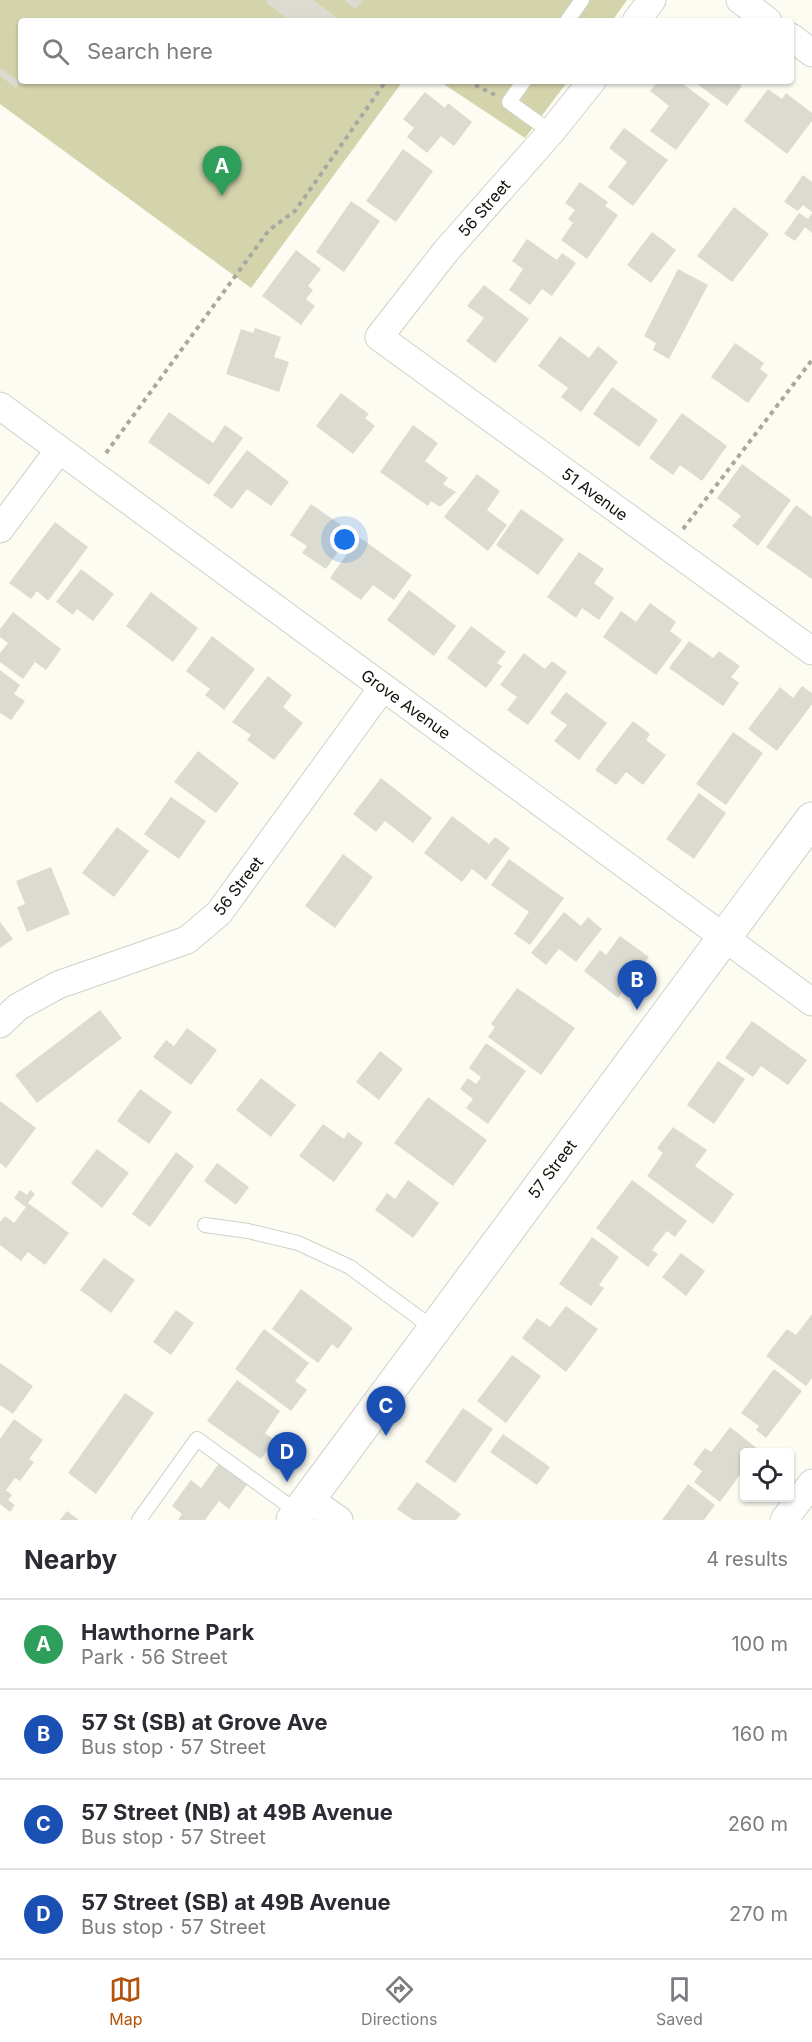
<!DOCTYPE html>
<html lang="en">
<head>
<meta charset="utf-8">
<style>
	:root { --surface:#fff; --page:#f2f2f3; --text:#2b2b33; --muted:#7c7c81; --line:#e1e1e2; --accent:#b45309 }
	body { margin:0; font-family:Inter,sans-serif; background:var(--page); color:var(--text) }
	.controls { position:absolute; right:18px; bottom:18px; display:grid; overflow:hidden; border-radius:6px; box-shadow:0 2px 4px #0004 }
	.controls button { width:54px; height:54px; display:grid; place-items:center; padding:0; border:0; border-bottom:2px solid var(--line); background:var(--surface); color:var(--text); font:30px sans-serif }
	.you { position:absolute; left:345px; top:540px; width:21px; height:21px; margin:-15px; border:4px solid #fff; border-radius:50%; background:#1a73e8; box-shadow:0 0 0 9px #1a73e833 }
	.badge { display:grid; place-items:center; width:39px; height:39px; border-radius:50%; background:var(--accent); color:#fff; font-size:20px; font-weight:700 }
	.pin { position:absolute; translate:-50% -50px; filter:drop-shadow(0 2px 3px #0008) }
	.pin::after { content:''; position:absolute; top:32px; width:21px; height:18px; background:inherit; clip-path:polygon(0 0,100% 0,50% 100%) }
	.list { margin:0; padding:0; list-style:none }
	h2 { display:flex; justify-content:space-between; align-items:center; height:78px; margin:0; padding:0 24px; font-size:26px }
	h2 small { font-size:20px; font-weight:400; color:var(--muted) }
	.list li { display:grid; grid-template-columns:39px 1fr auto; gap:18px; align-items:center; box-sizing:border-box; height:90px; padding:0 24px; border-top:2px solid var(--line) }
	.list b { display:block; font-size:22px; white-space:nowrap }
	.list p { margin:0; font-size:20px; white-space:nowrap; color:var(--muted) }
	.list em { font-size:20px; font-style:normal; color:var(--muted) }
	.icon { flex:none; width:33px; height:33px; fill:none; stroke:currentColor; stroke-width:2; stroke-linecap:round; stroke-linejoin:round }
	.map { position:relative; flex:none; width:812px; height:1520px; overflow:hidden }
	.search { position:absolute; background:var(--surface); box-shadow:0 2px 4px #0004; left:18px; right:18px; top:18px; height:66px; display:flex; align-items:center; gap:15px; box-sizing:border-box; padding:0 21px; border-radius:6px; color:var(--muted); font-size:22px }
	.sheet { height:438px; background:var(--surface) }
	nav { display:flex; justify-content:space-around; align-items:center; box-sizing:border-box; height:84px; border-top:2px solid var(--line); background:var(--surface); font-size:16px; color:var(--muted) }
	nav a { display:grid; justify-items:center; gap:3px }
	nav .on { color:var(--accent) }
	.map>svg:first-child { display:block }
	.green { fill:#d4d4ac }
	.building { fill:#dbdbd1 }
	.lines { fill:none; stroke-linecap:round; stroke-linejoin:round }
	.lane-casing { stroke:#d0d1c7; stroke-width:16 }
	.street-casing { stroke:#d0d1c7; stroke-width:29 }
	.secondary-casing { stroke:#d0d1c7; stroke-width:35 }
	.path { stroke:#a8a8a1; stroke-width:4; stroke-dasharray:4.5 4.5; stroke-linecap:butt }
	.lane { stroke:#fff; stroke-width:14 }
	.street { stroke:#fff; stroke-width:27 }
	.secondary { stroke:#fff; stroke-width:33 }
	.labels { text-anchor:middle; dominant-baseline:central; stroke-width:5; stroke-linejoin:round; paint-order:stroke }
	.street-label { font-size:16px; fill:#10100d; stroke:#fffffe }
</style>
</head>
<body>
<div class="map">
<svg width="812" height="1520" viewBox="0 0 812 1520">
	<rect width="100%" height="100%" fill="#fcfcf3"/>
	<path class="green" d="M0,0H627L612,21H21V81H403L251,288L0,104Z
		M439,81H568L525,138Z"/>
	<path class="building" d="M268,0H313L342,21H291L266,3Z
		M344,0H362L356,9Z
		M0,68L20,82L16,88L0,76Z
		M658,81H679L710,104L676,150L650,131L669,106L650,91Z
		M693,81H736L742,86L727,106Z
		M768,89L782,99L786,93L812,113V121L787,154L744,121Z
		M425,92L445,108L448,103L472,122L454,146L441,136L427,153L407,137L414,128L403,119Z
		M624,128L668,160L633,206L608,187L627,162L609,148Z
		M403,149L433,171L396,222L366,201Z
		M803,175L812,182V212L803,205L798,211L784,202Z
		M580,182L608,202L605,206L618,215L587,259L561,240L573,223L568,219L575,210L565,203Z
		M351,201L380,221L344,272L316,252Z
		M734,207L769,234L732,282L697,256Z
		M799,213L808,219L812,213V233L805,227L795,241L784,234Z
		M652,232L676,250L651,283L627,265Z
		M527,239L557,260L562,253L576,263L552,296L542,289L530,305L509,290L523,269L512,261Z
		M296,250L321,269L308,286L313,290L306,299L315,306L301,325L262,296Z
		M678,269L708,285L669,359L653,350L656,343L644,336Z
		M484,285L529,319L495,363L466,341L484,318L467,306Z
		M255,328L281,337L274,357L289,362L279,392L226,374L241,329L253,333Z
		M560,336L589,358L598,346L618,362L581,412L561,397L568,388L538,366Z
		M735,343L764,363L760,369L768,375L748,403L711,377Z
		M612,387L658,420L639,447L593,414Z
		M341,393L369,414L365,418L375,426L353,454L316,426Z
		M169,412L213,443L225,425L243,438L209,485L148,442Z
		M682,413L727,446L702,481L680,465L673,475L649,458Z
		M413,425L438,443L425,461L448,478L443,484L456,492L440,507L431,501L428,506L380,472Z
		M247,450L289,482L271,506L247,489L232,509L213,495Z
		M742,464L791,500L758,546L732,526L741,516L717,498Z
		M477,474L500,491L487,510L507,525L488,551L444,517Z
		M311,504L351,532L326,569L302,553L307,546L290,535Z
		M796,505L812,517V579L766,547Z
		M521,509L564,539L538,575L496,545Z
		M55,522L88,547L48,601L37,591L31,599L9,583Z
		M359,537L412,575L394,600L373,585L361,600L330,578Z
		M579,552L604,569L594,583L614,598L599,620L582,608L576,618L547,597Z
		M81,569L114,594L93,621L77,609L73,615L56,602Z
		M409,590L456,626L434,656L387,620Z
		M151,592L198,628L173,662L126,626Z
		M650,603L676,622L670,631L682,640L656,675L603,637L621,611L636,622Z
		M13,612L61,649L46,670L35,662L23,679L0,662V653L8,643L0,637V629Z
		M471,626L506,652L497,663L502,666L486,688L447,658Z
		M212,636L255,669L224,710L205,695L210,689L186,671Z
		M689,641L713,658L719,651L740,666L731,677L739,683L723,706L669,668Z
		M524,653L545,669L552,661L567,672L528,725L507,710L517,697L500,685Z
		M0,670L20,685L14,694L25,701L11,720L0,713Z
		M268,676L292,695L283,707L303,723L274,760L247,740L251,735L232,722Z
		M802,686L812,693V704L777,751L748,729L780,687L793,698Z
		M566,692L607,723L579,760L554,741L567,725L550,713Z
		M633,721L650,734L646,740L666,755L643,785L626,772L616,785L595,770Z
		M733,732L763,753L726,805L696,784Z
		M198,751L239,783L216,813L174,782Z
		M381,778L432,818L413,843L385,821L376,832L353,814Z
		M699,793L726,813L694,859L666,839Z
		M171,797L206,821L179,859L144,834Z
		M452,816L489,844L495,837L510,848L486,880L472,869L462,882L424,853Z
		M117,827L149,851L114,897L82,873Z
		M343,854L373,877L335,928L305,906Z
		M509,859L564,898L530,945L514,934L529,912L491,885Z
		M51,867L70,914L27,932L17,907L25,904L16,881Z
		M564,912L581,926L588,917L602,929L576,962L559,949L546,965L531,953Z
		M0,922L13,939L0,948Z
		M620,936L649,957L618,998L584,971L600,950L606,955Z
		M517,988L575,1028L541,1075L488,1037L495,1027L491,1024Z
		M100,1010L122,1038L37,1103L15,1075Z
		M752,1021L807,1060L788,1085L761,1066L753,1077L725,1058Z
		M187,1028L217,1050L191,1085L153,1057L166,1040L174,1046Z
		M486,1043L526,1071L488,1124L466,1108L473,1099L460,1089L468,1078L476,1084L481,1077L469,1068Z
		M380,1051L403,1069L379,1100L356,1082Z
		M718,1061L745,1079L714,1124L687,1105Z
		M261,1078L296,1105L271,1137L236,1110Z
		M140,1089L172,1112L149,1144L117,1121Z
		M428,1097L487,1140L453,1186L394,1143Z
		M0,1101L36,1128L6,1168L0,1163Z
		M323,1124L344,1139L348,1132L363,1143L334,1182L299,1156Z
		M673,1127L707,1150L695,1166L734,1194L713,1224L647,1176L663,1153L657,1148Z
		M97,1149L129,1173L102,1208L71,1183Z
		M176,1152L194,1166L150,1227L132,1214Z
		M217,1163L249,1187L236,1205L204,1181Z
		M408,1180L439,1203L413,1238L375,1210L387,1193L395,1199Z
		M632,1180L687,1221L675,1237L667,1231L652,1250L658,1254L648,1267L596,1228Z
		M20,1190L27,1195L30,1190L35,1194L28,1203L69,1233L45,1265L28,1252L21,1261L0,1245V1222L5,1216L14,1223L26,1207L14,1198Z
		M592,1237L619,1257L599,1285L604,1288L591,1306L559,1284Z
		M681,1253L705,1271L686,1296L662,1277Z
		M104,1258L135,1280L111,1313L80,1290Z
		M301,1289L353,1328L338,1349L332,1344L318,1363L272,1329Z
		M566,1306L598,1329L566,1372L522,1338L537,1318L550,1327Z
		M176,1310L194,1323L171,1355L153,1342Z
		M812,1314V1378L806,1386L766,1356L787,1329L796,1335Z
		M264,1329L309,1363L295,1381L307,1390L291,1411L235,1369Z
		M512,1355L541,1376L506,1423L477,1401Z
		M0,1363L33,1386L13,1414L0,1405Z
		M774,1369L802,1391L766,1438L756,1430L759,1426L741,1413Z
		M237,1380L280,1411L265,1433L274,1440L261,1459L207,1421Z
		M125,1393L154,1413L96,1494L68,1473Z
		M463,1408L493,1429L455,1483L425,1462Z
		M14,1419L43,1440L29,1459L34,1462L20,1481L15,1478L6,1490L12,1495L8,1500L15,1505L10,1512L0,1504V1439Z
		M730,1427L759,1450L757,1452H744V1469L720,1502L694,1482L702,1471L693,1464L705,1448L711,1452Z
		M503,1434L550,1467L537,1485L490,1452Z
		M220,1462L249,1482L229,1509L219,1501L205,1520H178L182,1514L172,1506L191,1480L201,1488Z
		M417,1482L461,1514L456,1520H413L397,1509Z
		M688,1484L715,1505L704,1520H662Z
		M67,1511L79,1520H60Z"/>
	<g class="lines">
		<g class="lane-casing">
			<path id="lane" d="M567,21L582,0
				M524,81L509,102L551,132
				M205,1225L248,1231L298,1243L350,1267L434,1329
				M139,1520L197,1439L299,1513"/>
		</g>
		<g class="street-casing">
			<path id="street" d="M740,0L768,21
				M636,21L652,0
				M791,37L812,53
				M592,81L551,132L446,251L379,337L812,651
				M0,406L812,1002
				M0,529L59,450
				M0,1024L18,1007L58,985L187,940L219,913L383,687
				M309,1499L339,1520
				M784,1520L812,1483"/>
		</g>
		<g class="secondary-casing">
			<path id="secondary" d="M293,1520L812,819"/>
		</g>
		<path class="path" d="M467,81L495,95
			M106,453L269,230L295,211L386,81
			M683,529L812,360"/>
		<use href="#lane" class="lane"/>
		<use href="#street" class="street"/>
		<use href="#secondary" class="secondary"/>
	</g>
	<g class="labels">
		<g class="street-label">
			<text transform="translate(484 208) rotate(-49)">56 Street</text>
			<text transform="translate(595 494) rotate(36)">51 Avenue</text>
			<text transform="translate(406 704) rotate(36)">Grove Avenue</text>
			<text transform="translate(238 886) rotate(-52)">56 Street</text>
			<text transform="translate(552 1169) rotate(-53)">57 Street</text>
		</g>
	</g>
</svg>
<div class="controls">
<button><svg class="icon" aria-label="locate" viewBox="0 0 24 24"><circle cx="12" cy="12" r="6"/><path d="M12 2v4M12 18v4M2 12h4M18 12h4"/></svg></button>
</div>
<div class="you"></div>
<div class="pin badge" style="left:222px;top:196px;background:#2e9e5b">A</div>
<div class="pin badge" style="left:637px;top:1010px;background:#1a4fb4">B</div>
<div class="pin badge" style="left:386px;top:1436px;background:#1a4fb4">C</div>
<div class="pin badge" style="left:287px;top:1482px;background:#1a4fb4">D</div>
<div class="search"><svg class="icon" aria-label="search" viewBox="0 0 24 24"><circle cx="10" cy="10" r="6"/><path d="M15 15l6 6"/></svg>Search here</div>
</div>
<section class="sheet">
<h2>Nearby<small>4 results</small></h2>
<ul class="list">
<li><span class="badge" style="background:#2e9e5b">A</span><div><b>Hawthorne Park</b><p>Park · 56 Street</p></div><em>100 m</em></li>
<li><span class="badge" style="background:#1a4fb4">B</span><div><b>57 St (SB) at Grove Ave</b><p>Bus stop · 57 Street</p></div><em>160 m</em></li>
<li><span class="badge" style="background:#1a4fb4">C</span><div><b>57 Street (NB) at 49B Avenue</b><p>Bus stop · 57 Street</p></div><em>260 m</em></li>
<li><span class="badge" style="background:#1a4fb4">D</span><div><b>57 Street (SB) at 49B Avenue</b><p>Bus stop · 57 Street</p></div><em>270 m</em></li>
</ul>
</section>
<nav>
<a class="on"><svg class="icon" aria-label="map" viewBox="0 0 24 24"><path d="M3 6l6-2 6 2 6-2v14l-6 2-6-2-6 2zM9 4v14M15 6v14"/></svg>Map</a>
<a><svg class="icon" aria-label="directions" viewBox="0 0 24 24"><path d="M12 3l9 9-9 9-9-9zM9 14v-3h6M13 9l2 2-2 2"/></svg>Directions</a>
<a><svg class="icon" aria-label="saved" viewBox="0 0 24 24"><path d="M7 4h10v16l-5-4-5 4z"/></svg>Saved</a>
</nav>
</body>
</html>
